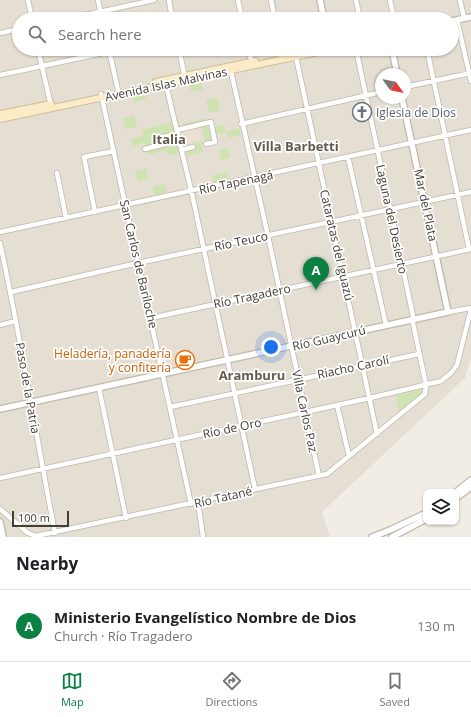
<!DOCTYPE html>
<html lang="en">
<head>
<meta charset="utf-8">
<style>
	:root { --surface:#fff; --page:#f2f2f2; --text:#202124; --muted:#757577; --line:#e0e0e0; --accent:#0b8043 }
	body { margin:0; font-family:"Open Sans",sans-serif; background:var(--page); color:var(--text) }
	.controls { position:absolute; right:12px; bottom:12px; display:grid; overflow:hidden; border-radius:8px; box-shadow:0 1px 3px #0004 }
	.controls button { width:36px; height:36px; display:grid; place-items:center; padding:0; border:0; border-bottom:1px solid var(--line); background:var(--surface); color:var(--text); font:20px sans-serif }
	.compass { position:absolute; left:375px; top:68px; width:36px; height:36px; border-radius:50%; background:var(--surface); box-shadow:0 1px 3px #0004; rotate:123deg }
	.scale { position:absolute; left:12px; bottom:10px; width:57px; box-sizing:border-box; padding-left:4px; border:2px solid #433d35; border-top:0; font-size:11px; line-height:14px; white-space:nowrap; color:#433d35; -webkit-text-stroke:3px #fff; paint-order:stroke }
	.you { position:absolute; left:271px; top:347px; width:14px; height:14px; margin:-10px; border:3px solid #fff; border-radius:50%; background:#1a73e8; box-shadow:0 0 0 6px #1a73e833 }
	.badge { display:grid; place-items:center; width:26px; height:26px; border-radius:50%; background:var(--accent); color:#fff; font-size:13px; font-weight:700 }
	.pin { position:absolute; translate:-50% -33px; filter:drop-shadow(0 1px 2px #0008) }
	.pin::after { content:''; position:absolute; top:21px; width:14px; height:12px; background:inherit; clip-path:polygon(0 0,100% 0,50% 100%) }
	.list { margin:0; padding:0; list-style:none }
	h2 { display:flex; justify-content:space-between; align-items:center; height:52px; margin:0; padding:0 16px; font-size:17px }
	h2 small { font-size:13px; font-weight:400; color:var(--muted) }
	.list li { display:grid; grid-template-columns:26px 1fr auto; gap:12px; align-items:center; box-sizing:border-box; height:72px; padding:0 16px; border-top:1px solid var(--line) }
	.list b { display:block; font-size:15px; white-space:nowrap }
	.list p { margin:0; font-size:13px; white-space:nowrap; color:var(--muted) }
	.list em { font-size:13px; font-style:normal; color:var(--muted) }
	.icon { flex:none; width:22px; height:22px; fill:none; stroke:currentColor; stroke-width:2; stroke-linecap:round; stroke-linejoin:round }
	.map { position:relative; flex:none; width:471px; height:537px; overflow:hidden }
	.search { position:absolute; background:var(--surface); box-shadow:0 1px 3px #0004; left:12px; right:12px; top:12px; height:44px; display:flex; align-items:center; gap:10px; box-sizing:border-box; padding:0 14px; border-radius:22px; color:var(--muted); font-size:15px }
	.sheet { height:124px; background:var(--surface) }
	nav { display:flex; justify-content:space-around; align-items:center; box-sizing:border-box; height:56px; border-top:1px solid var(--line); background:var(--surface); font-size:11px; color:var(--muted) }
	nav a { display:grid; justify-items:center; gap:2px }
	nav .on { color:var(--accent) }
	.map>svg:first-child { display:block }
	.residential { fill:#e5ded3; fill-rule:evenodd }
	.education { fill:#eae1d0 }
	.green { fill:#cfe3b0 }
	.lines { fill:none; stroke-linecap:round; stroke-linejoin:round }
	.stream { stroke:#a4d2eb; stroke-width:1 }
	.minor-casing { stroke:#bfb7ab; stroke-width:6 }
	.tertiary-casing { stroke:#bfb7ab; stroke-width:8 }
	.secondary-casing { stroke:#cebd97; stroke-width:8 }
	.minor { stroke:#fff; stroke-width:4.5 }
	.tertiary { stroke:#fff; stroke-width:5.5 }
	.secondary { stroke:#fbebc6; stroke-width:6 }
	.labels { text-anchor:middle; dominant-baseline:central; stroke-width:3.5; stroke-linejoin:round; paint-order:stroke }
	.street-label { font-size:12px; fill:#433d35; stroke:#fff }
	.worship-label { font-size:12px; fill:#5b616d; stroke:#fff; text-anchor:start }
	.food-label { font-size:12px; fill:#c56008; stroke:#fff; text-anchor:end }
	.neighbourhood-label { font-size:13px; font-weight:bold; fill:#655a4d; stroke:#fff }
</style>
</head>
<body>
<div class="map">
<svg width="471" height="537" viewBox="0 0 471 537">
	<rect width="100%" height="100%" fill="#f1ede5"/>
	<path class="residential" d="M0,0H471V358L465,378L322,512L330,537H0ZM19,19H452V49H19ZM381,74H405V98H381Z"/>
	<path class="education" d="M195,128L196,131H200L202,139L185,143L182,130Z"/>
	<path class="green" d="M201,82L203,90L191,92L190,85Z
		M144,93L146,99L133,102L132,96Z
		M217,98L220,110L209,113L206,100Z
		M134,116L137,127L126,129L123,119Z
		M206,118L212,142L201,144L203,152L187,156L186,151L193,150L191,144L205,141L201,123L183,127V124Z
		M173,122L180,153L168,156L166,150L147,155L144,143L133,146L131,139L143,136L142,130Z
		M224,125L226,131L239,128L241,135L228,138L227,132L215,135L213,127Z
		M228,148L230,158L221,160L219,150Z
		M146,168L149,179L138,182L135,171Z
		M226,172L228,180L214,183L212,176Z
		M165,184L167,192L155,195L153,187Z
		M424,389L420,396L399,412L396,396Z"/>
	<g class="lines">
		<path class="stream" d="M274,0L276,10
			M277,14L278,19"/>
		<g class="minor-casing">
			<path id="minor" d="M28,0L32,19
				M98,0L102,19
				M169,0L172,19
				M238,0L242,19
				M271,0L275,19
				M356,0L360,19
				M390,0L394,19
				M460,0L464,18
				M67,19L154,0
				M457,20L471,81
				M0,33L19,29
				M38,49L51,106
				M179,49L185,78
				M249,49L252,65
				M427,49L469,249
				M109,50L119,95
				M296,57L377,434
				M230,67L268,236L319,476
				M0,75L122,49
				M166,85L192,194L255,489
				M405,87L471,73
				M101,94L191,504
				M241,124L381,92
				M177,130L211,122L215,142L206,144
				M145,149L165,144L163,137L178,134
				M181,150L193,147
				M348,157L386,325
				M57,173L66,218
				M95,212L84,157L114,151
				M0,232L471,130
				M0,243C21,339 36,436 55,533
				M11,292L138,263L471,192
				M448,312L471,308
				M151,318L471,249
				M0,325L16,321
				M99,388L126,518
				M337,405L349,456
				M170,407L419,354
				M0,478L370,398L441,381L451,373L457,365L471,309
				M198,502L203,537
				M0,509L28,533L36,536L327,474L425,394L426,385L413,323V316L356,49"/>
		</g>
		<g class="tertiary-casing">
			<path id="tertiary" d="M320,0L324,19
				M452,21L471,17
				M392,49L397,74
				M0,409L448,312L402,98
				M456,492L471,480
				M456,498L471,487
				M0,522L3,537
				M372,537L390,530L426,513
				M392,537L426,519"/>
		</g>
		<g class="secondary-casing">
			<path id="secondary" d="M281,55L311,49
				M156,82L255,61
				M0,114L51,104
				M0,119L332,49"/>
		</g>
		<use href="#minor" class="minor"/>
		<use href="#tertiary" class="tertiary"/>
		<use href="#secondary" class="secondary"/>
	</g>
	<defs>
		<g id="church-ring" transform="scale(1)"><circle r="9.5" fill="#fff" stroke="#6b7280" stroke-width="1.5"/><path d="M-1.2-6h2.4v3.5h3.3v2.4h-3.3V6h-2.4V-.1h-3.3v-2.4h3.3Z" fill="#6b7280"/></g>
		<g id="cafe-ring" transform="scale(1)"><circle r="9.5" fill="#fff" stroke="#e8710a" stroke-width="1.5"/><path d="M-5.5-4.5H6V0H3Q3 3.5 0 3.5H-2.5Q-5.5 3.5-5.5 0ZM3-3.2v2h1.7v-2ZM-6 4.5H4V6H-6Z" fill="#e8710a"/></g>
	</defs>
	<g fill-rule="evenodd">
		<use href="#church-ring" x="362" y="112"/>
		<use href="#cafe-ring" x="185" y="360"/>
	</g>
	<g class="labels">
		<g class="street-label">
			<text transform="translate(166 84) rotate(-12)">Avenida Islas Malvinas</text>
			<text transform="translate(236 182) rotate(-12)">Río Tapenagá</text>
			<text transform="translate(426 205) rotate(78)">Mar del Plata</text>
			<text transform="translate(392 219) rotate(78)">Laguna del Desierto</text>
			<text transform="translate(241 241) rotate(-12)">Río Teuco</text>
			<text transform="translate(337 245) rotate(77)">Cataratas del Iguazú</text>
			<text transform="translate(139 264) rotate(77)">San Carlos de Bariloche</text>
			<text transform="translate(252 296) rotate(-12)">Río Tragadero</text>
			<text transform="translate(329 338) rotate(-13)">Río Guaycurú</text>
			<text transform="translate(353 367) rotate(-12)">Riacho Carolí</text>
			<text transform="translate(28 388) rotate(80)">Paso de la Patria</text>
			<text transform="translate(305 411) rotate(78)">Villa Carlos Paz</text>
			<text transform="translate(232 428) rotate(-12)">Río de Oro</text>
			<text transform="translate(223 497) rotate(-13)">Río Tatané</text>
		</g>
		<g class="worship-label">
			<text x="376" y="112">Iglesia de Dios</text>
		</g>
		<g class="food-label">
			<text x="171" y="353">Heladería, panadería<tspan x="171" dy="14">y confitería</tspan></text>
		</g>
		<g class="neighbourhood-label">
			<text x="169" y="139">Italia</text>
			<text x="296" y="146">Villa Barbetti</text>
			<text x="252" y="375">Aramburu</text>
		</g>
	</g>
</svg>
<div class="controls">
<button><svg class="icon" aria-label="layers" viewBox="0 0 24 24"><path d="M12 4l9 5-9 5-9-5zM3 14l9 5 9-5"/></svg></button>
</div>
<svg class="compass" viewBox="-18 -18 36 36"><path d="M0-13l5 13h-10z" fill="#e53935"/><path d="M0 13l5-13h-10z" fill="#757577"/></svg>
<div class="scale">100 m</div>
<div class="you"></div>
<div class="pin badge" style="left:316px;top:290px">A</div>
<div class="search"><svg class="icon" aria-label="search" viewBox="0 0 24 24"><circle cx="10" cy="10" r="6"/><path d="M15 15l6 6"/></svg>Search here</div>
</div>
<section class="sheet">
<h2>Nearby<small></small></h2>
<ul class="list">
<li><span class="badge">A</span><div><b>Ministerio Evangelístico Nombre de Dios</b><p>Church · Río Tragadero</p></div><em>130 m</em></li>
</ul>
</section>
<nav>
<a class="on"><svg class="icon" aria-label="map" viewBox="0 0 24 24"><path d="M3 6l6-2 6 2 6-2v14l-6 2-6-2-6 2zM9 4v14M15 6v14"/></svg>Map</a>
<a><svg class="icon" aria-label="directions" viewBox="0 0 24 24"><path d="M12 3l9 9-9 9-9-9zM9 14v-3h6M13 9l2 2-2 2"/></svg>Directions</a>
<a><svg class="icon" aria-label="saved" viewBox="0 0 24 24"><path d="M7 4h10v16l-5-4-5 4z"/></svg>Saved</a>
</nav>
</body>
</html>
